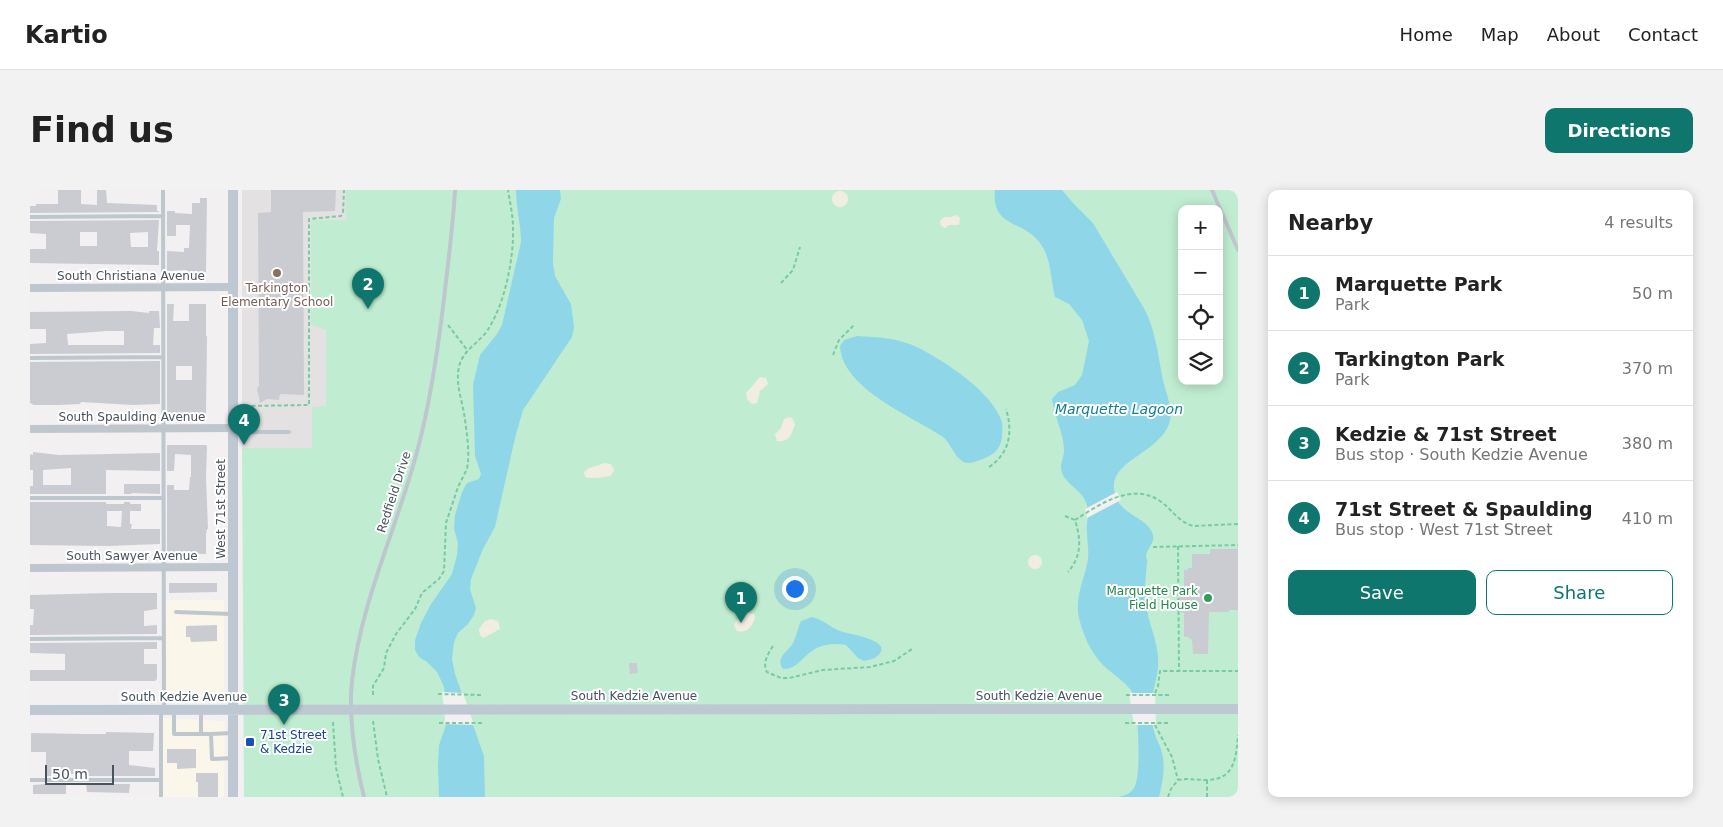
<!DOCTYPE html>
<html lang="en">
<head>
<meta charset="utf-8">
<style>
	:root { --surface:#fff; --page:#f2f2f2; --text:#222; --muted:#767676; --line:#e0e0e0; --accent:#0f766e }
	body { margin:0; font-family:"DejaVu Sans",sans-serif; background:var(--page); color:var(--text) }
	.controls { position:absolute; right:15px; top:15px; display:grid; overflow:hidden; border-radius:10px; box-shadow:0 2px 12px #0003 }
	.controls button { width:45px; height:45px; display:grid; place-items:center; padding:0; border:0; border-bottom:1px solid var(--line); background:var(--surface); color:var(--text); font:25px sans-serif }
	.scale { position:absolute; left:15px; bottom:12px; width:69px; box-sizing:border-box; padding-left:5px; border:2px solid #48535c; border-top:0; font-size:14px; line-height:18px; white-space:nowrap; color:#48535c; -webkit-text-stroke:4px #fff; paint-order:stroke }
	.you { position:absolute; left:764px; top:398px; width:18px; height:18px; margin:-12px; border:4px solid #fff; border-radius:50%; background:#1a73e8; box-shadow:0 0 0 8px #1a73e833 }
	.badge { display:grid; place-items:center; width:32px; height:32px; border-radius:50%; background:var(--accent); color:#fff; font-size:16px; font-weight:700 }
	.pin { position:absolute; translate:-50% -41px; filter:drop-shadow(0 1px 2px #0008) }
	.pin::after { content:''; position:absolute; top:26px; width:18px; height:15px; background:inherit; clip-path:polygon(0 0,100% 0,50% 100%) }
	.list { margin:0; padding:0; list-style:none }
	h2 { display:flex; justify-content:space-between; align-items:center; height:65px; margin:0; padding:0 20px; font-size:21px }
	h2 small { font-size:16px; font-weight:400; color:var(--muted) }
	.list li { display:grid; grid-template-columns:32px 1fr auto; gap:15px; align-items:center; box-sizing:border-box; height:75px; padding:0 20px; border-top:1px solid var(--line) }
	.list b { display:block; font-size:19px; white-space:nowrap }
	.list p { margin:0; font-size:16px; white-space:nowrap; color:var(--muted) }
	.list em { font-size:16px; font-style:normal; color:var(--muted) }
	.actions { display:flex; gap:10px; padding:15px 20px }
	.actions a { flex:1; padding:11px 0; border:1px solid var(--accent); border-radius:10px; text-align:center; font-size:18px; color:var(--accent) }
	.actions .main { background:var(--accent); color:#fff }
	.icon { flex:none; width:28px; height:28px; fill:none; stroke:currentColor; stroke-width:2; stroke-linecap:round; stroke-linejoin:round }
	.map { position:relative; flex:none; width:1208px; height:607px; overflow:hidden; border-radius:10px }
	header { display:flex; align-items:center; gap:30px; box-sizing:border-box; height:70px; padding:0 25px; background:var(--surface); border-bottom:1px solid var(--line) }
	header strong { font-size:24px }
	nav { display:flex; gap:28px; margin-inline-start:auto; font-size:18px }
	.intro { display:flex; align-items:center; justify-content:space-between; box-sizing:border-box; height:120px; padding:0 30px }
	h1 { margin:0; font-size:35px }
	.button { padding:12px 22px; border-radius:10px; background:var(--accent); color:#fff; font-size:18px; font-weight:700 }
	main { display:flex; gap:30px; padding:0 30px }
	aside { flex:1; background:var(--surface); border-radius:10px; box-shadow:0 2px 12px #0003 }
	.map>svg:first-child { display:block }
	.commercial { fill:#fbf6ea }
	.education { fill:#e3e1e1 }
	.green { fill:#c0edd1; fill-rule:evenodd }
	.sand { fill:#f2ede1 }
	.water { fill:#8fd7e8 }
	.pier { fill:#f2f0f0 }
	.building { fill:#caccd2; fill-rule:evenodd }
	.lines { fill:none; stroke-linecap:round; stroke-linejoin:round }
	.path { stroke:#7acaa1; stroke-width:2; stroke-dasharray:4 2.5; stroke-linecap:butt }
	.service { stroke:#bec7ce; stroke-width:4 }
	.minor { stroke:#bec7ce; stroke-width:8 }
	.secondary { stroke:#bec8d2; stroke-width:10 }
	.path-bridge { stroke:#7acaa1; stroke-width:2; stroke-dasharray:4 2.5; stroke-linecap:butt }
	.secondary-bridge { stroke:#bec8d2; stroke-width:10 }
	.education-dot { fill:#8d6e63; stroke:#fff; stroke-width:2 }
	.leisure-dot { fill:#2e9e5b; stroke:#fff; stroke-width:2 }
	.transit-dot { fill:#1a4fb4; stroke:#fff; stroke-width:2 }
	.labels { text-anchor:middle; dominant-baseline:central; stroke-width:4; stroke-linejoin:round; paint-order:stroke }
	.street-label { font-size:12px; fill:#48535c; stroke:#fff }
	.education-label { font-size:12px; fill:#785e54; stroke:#fff }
	.leisure-label { font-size:12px; fill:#27864d; stroke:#fff; text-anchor:end }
	.transit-label { font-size:12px; fill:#164399; stroke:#fff; text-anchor:start }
	.water-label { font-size:14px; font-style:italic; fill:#137d96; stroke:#fff }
</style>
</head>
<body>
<header>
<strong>Kartio</strong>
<nav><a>Home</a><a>Map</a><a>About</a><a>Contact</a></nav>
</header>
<div class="intro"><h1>Find us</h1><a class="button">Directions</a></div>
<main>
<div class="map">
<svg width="1208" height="607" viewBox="0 0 1208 607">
	<rect width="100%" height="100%" fill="#f2f0f0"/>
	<path class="commercial" d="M134,410H194V506L134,509Z
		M131,528L195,531L194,607H131Z"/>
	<path class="education" d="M212,0H316V30L281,31V135L296,139V217H282V258H212Z"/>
	<path class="green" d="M316,0H1208V607H214L212,258H282V217L296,216V140L281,135V30H316ZM1152,19H1189V191H1152Z"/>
	<path class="sand" d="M802 9a8 8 0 1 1 16 0a8 8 0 1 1-16 0Z
		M926,25L930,28L929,35H919L915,38L911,36L910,31L914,27H921Z
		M730,187L736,188L738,194L730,201L727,213L722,214L717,209L716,203Z
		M759,227L762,228L765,234C762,243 760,253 747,251L745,244L751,238L754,229Z
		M575,273L580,274L583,277L584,281L581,285C576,288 560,289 555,287L554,282L559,278Z
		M998 372a7 7 0 1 1 14 0a7 7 0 1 1-14 0Z
		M720,423L724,424L725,428C721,437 718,443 707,441L704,435L707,430Z
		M461,429L468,431L470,439L453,448L450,445L449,439L455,431Z"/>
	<path class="water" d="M486,0H530L531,9L524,28L523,73L525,86L541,114L544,137L542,147L493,220L485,248L465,337L453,359L441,389L440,399L446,418L444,425L438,434L428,443L424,452L422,469L425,484L454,566L455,607H409L408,576L409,555L418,529L414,497L407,482L397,472L389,467L385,460V450L391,433L401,414L422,384L427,365L428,353L424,339L425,325L432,302L437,293L449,289L451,284L445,266L443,195L450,165L467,144L472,135L491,52C491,35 486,18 486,0Z
		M965,0H1032L1043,13L1063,33L1115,120C1126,142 1128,166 1133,190C1136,204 1144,219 1139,234C1129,262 1082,271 1084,297C1085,326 1118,325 1123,345C1125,353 1117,358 1116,366C1116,368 1118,371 1117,373C1116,383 1115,393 1115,403C1115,427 1126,444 1128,466C1129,482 1126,488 1123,503C1121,515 1121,530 1124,541C1125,547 1129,553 1131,559C1136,575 1133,591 1129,607H1088C1094,606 1100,604 1104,598C1112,586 1108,519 1103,504C1099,494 1081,483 1073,475C1061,463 1053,445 1049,428C1044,408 1055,388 1058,369C1059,360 1057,351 1057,342C1056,336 1058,329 1058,323C1058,301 1038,298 1032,283C1029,274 1034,268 1034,261C1034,242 1024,227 1022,209L1028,202L1045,195L1052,185L1059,151L1052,130L1039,114L1025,107C1020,88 1022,68 1009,52C992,30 961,37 965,0Z
		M827,146C848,147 868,148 887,157C914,171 962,201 972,232C973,236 972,242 972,247C971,260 962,266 950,270C945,272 937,275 932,271C924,266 921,254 913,247C882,226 812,199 810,156L814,150Z
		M782,427C792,429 800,437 810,441C818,444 857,449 851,462C848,468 840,470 834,471L828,468L816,455C802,452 786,455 776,466C768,473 764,479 753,479C744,467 760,461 764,451C767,444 768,437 771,431Z"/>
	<path class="pier" d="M1087,302L1091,310L1057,328L1055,319Z
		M412,502L433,503L444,535L414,534L415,529Z
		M1099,503H1125L1126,535H1104Z"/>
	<path class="building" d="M28,0H51V14L67,15V0H76L77,13L127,15V21H129V22L0,23V16H6V14H28Z
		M241,0H306L305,21L273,22L274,205L250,204L249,210L237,209L230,213L227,198L229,196L228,23L241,22Z
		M170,8H177L176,82H157V80L137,81V61L154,62V58H159L160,35H146V46H137V21H145V23L162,24V13H170Z
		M129,30L127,61H129V75L0,73V59H16V44L0,43V31ZM50,42H67V56H50ZM118,42V57H101L100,43Z
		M137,114H144L143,131H159V114H176V146H177L176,223L137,225ZM146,176H162V190H146Z
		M101,121L119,123V121H129L130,138H124L123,155H130V163L0,164V154L16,153V139H0V122ZM77,141H94V155H38L37,144Z
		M130,171V214L103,215L51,212L50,214L29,215H4L0,213V172Z
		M137,255H176L177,256L176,287L178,339H177L176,344V364L137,363V295H144V300H159L160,287H161V265L145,264L144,281H137Z
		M3,262L29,265L130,263V281L76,280V304H0V296H3V280H0V264L3,265ZM41,278V295H13V280Z
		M94,294H130V304L102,303L101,304H94Z
		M0,312H76V314H94V312H100V314H111V321H100V334H102L101,339H130V354L76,356L0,355ZM77,321H92L91,337L77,336Z
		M1180,359H1208V420H1199V422H1179L1178,464H1163L1162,449H1159V447H1154V423L1150,422L1149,404H1154V380H1158V378H1162V364H1180Z
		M139,393H187V402L139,403Z
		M80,403H127V419L114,421V436L127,435V444L0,445V435H3L4,419H0V405Z
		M187,435V451L161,452L160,447H156V436Z
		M127,452V459H114V474H127V489L125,491H0V480H35V464L0,463V453Z
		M599,473H607L608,483L600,484Z
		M76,542L124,543L123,561H99V575L125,578V586H56V584H36V586H16V562H1V543L52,544H76Z
		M137,559H166V578L147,579V573H137Z
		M166,583H188V607H168V592H166Z
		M16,594H36V604H3V595Z
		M56,594H100L99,603L57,602Z"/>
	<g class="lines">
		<path class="path" d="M751,93L763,80L770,57
			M418,135L438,161
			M803,165L809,150L824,135
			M215,216L279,215V29L311,26L313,23L314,0
			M959,277C980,263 983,242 976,219
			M1035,326L1045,330C1051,349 1052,366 1038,382
			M1045,330C1070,314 1102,292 1130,311C1143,320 1147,331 1163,336L1208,334
			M1148,356L1149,481
			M1123,357L1208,355
			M743,456C738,464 732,473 737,482L751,488H759L793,480L840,477L864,471L882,459
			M1125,503L1128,496L1130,481H1208
			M408,504L452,505
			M343,505V496L354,478L356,463L366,444L385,419L392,403L409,389L414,381L416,333L428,297L437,279L438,272C439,258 437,244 435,230C433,212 425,195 429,177C432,160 451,152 459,138C475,112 484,68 483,38C483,25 480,13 478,0
			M343,531L348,569L357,607
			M303,532L306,578L313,607
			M409,533H452
			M1125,535L1142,567L1148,590
			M1177,590V607
			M1138,607L1141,599L1148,590C1157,588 1166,590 1176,590C1205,590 1206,568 1208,545"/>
		<path class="service" d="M133,0L134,519
			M1182,0L1208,60
			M0,27L133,26
			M0,168L133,167
			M204,238L224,242H259
			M0,308H133
			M146,422L201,424
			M0,449L134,448
			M144,520V544H181
			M131,522V607
			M171,544V521
			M203,568L182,569L181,544L203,543
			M0,590H131
			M334,607C325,570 318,530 322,491C331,410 368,336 388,258C401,209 408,159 414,109C418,73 423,37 425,0"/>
		<path class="minor" d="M0,98L203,97
			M0,239L203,238
			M0,378L203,377"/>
		<path class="secondary" d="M1139,519H1208
			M0,520L1096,519
			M203,607V0"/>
		<path class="path-bridge" d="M1096,505H1139
			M1095,533H1139"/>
		<path class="secondary-bridge" d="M1096,519H1139"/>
	</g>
	<circle class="education-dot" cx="247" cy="83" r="5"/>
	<circle class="leisure-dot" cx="1178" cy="408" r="5"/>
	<rect class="transit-dot" x="215" y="547" width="10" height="10" rx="2.5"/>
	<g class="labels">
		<g class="street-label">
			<text x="101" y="86">South Christiana Avenue</text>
			<text x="102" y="227">South Spaulding Avenue</text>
			<text transform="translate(364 302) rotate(-72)">Redfield Drive</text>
			<text transform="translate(191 319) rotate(-90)">West 71st Street</text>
			<text x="102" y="366">South Sawyer Avenue</text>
			<text x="604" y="506">South Kedzie Avenue</text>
			<text x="1009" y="506">South Kedzie Avenue</text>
			<text x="154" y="507">South Kedzie Avenue</text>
		</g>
		<g class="education-label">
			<text x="247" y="98">Tarkington<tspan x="247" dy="14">Elementary School</tspan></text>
		</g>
		<g class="leisure-label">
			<text x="1168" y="401">Marquette Park<tspan x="1168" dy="14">Field House</tspan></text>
		</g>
		<g class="transit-label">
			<text x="230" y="545">71st Street<tspan x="230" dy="14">&amp; Kedzie</tspan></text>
		</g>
		<g class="water-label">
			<text x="1089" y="219">Marquette Lagoon</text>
		</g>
	</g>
</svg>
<div class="controls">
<button>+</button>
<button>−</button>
<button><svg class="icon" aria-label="locate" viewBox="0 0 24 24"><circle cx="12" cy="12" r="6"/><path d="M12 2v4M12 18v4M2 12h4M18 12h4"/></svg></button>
<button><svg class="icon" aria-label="layers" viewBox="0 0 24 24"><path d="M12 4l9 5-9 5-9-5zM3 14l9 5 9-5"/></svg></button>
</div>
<div class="scale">50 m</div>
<div class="you"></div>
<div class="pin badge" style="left:711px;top:433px">1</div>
<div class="pin badge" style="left:338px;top:119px">2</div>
<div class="pin badge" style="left:254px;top:535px">3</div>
<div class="pin badge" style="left:214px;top:255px">4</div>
</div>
<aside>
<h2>Nearby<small>4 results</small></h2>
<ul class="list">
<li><span class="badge">1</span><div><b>Marquette Park</b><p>Park</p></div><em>50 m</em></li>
<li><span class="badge">2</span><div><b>Tarkington Park</b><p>Park</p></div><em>370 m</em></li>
<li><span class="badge">3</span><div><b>Kedzie &amp; 71st Street</b><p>Bus stop · South Kedzie Avenue</p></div><em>380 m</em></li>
<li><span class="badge">4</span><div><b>71st Street &amp; Spaulding</b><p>Bus stop · West 71st Street</p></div><em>410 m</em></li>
</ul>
<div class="actions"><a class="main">Save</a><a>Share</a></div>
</aside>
</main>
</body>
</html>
